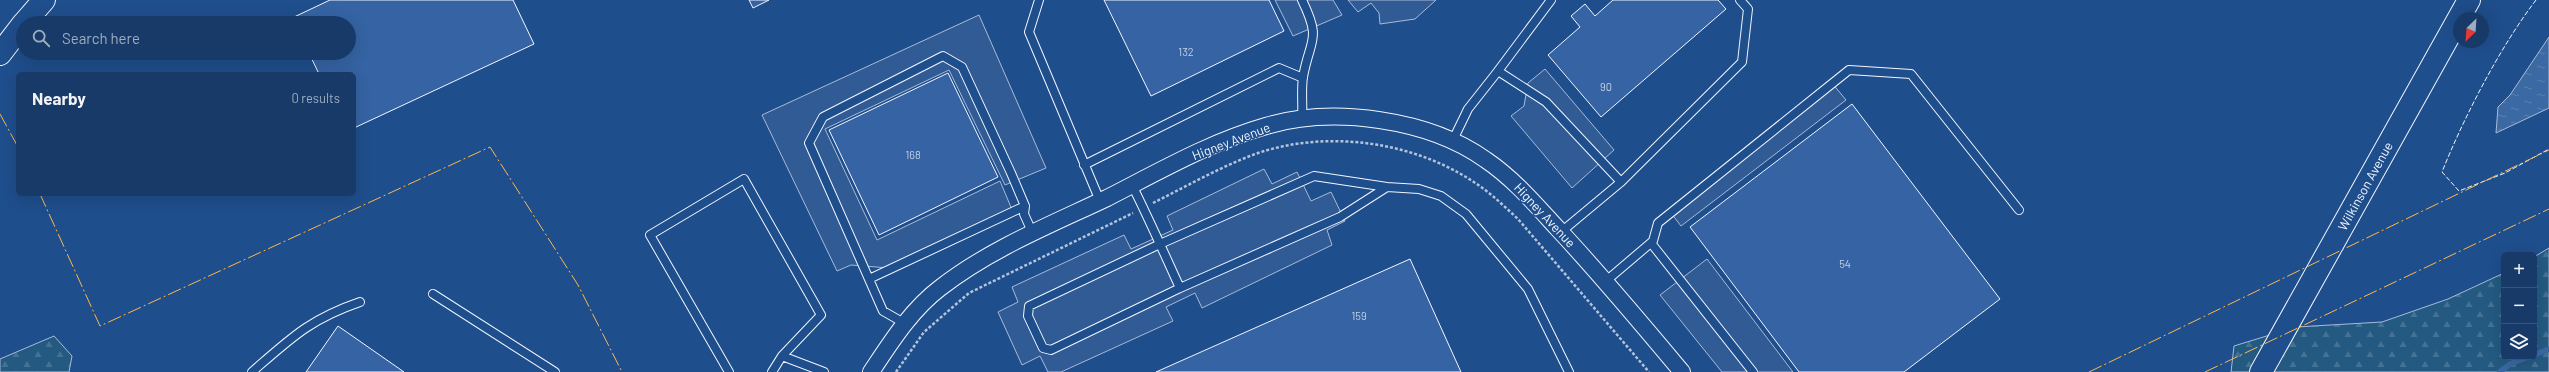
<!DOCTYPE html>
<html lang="en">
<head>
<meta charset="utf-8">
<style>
	:root { --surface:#173a69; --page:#20416f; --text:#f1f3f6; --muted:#9eadc0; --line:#36547d }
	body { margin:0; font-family:Barlow,sans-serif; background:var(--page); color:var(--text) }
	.controls { position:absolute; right:12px; bottom:12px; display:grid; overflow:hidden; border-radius:6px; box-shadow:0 4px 16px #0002 }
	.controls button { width:36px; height:36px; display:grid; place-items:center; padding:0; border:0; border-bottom:1px solid var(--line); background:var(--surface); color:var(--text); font:20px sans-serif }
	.compass { position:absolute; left:2453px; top:12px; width:36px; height:36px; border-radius:50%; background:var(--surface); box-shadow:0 4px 16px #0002; rotate:205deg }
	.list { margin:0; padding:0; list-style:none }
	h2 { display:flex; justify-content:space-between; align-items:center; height:52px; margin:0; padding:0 16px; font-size:17px }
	h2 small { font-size:13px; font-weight:400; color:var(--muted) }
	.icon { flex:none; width:22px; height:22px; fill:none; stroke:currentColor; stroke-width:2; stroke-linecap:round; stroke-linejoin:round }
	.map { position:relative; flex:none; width:2549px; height:372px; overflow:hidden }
	.search { position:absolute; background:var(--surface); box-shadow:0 4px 16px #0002; left:16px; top:16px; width:340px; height:44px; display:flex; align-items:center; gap:10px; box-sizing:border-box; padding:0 14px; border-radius:22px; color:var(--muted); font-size:15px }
	.panel { position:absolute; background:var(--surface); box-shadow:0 4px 16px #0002; left:16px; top:72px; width:340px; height:124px; border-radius:6px }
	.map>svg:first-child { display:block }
	.forest { fill:url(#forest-firs); stroke:#a8bbd7 }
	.parking { fill:#305b95; stroke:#a8bbd7 }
	.water { fill:url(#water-ripples); stroke:#a8bbd7 }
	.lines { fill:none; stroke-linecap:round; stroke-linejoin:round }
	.stream { stroke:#3b69a3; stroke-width:5.5 }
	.building { fill:#3563a3; stroke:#f2f6ff }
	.lane-casing { stroke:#f2f6ff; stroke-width:10 }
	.street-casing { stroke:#f2f6ff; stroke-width:18 }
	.secondary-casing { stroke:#f2f6ff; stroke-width:24 }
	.path { stroke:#b3c4dc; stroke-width:2.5; stroke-dasharray:3 2; stroke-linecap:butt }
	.lane { stroke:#1f4e8c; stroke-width:8 }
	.street { stroke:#1f4e8c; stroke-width:16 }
	.secondary { stroke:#1f4e8c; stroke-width:22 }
	.fence { stroke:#f2f6ff; stroke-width:1; stroke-dasharray:5 2; stroke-linecap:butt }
	.power { stroke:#ffb74d; stroke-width:1; stroke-dasharray:14 3 2 3; stroke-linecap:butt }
	.labels { text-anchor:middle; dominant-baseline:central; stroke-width:3; stroke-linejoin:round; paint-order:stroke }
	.number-label { font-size:11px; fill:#c3d1e8 }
	.street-label { font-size:13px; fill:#f2f6ff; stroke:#1f4e8c }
</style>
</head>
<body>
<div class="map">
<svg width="2549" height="372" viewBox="0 0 2549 372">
	<defs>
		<pattern id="forest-firs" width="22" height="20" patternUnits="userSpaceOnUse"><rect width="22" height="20" fill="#245a82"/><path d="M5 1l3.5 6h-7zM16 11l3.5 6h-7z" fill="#447295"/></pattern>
		<pattern id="water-ripples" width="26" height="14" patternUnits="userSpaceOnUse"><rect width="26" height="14" fill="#3b69a3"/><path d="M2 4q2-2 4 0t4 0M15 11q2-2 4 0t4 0" fill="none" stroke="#587fb1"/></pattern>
	</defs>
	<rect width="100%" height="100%" fill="#1f4e8c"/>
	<path class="forest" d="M2549,248V372H2231L2234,346L2296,327L2382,322L2448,299L2504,273V357H2534V257Z
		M54,336L72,356L69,372H0V359Z"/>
	<path class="parking" d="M1275,0H1333L1342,15L1293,36Z
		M1348,0H1436L1415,19L1380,24L1379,13L1371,3L1358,12Z
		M979,15L1046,168L1005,185L949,70L825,129L877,240L1000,181L1013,212L889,268L851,265L837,271L762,115Z
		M1545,69L1614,150L1572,188L1511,116L1524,106L1528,83Z
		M1832,83L1846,100L1681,226L1671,213Z
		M1264,169L1272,184L1297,172L1311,201L1331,192L1345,221L1327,230L1332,245L1202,308L1195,293L1166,307L1173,321L1061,372H1048L1040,356L1022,365L998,312L1018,302L1012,287L1124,235L1131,249L1173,230L1167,216Z
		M1707,259L1793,372H1722L1660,295Z"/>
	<path class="water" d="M2549,37V108L2496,133L2498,107L2510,95Z"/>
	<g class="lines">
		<path class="stream" d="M2534,355L2549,349
			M2500,372L2510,364L2528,357"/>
	</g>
	<path class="building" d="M330,0H513L534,44L354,128V74H319L309,53H349V23H295L292,18Z
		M749,0H769L753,8Z
		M1104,0H1269L1284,31L1151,96Z
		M1613,0H1718L1726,9L1601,117L1548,55L1580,27L1571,16L1585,4L1595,16Z
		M948,73L998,177L879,235L829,130Z
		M1852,104L2000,299L1904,372H1799L1690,227Z
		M1410,259L1461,372H1156Z
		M338,326L404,372H306Z"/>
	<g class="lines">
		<g class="lane-casing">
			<path id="lane" d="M1039,0L1029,32L1100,201
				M1302,0C1322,41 1310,38 1303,77C1301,90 1303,105 1302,118
				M1498,71L1551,0
				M1452,142L1468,109L1498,71L1546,102L1621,182L1561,232
				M1084,165L1279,68L1303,78
				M1621,182L1742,62L1748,9L1740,0
				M1132,185C1149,219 1164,253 1180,288L1051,350L1043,348L1028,316L1029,306L1160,244L1314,176L1387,187L1340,217L1180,288
				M1387,187L1419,189L1441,196L1466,214L1528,289L1569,372
				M1651,243L1753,372
				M869,279L1025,206
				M1606,281L1653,241L1658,223L1849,70L1911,74L2019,210
				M433,294L555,372
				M904,323L883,311L809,143L823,117L943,56L962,67L1011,173L1025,206L1024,214L1033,234
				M252,372C291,338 310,319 360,302
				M729,372L650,235L744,179L821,315L782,356
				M772,372L782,356L824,372"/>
		</g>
		<g class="street-casing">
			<path id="street" d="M871,372C891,342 911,310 940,288C990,249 1050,225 1107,198C1158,172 1210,142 1266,126C1333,106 1429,119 1486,160C1514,179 1535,204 1558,229C1601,275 1641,323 1682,372"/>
		</g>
		<g class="secondary-casing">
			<path id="secondary" d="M24,23L44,0
				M0,54L23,24
				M2261,372L2469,0"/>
		</g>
		<path class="path" d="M1153,203C1187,186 1222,166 1258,153C1330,129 1419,142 1481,187C1494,196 1506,208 1518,219L1649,372
			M896,372L924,332L969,293L1133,213"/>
		<use href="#lane" class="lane"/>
		<use href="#street" class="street"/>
		<use href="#secondary" class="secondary"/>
		<path class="fence" d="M2536,0C2500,47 2464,117 2442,172L2459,191L2505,173L2549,149"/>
		<path class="power" d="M0,114L18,147
			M40,194L100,326L490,147L578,285L622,372
			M2089,372L2549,150
			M2205,372L2549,209"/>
	</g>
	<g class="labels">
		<g class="number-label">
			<text x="1186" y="51">132</text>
			<text x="1606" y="86">90</text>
			<text x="913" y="154">168</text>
			<text x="1845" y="263">54</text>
			<text x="1359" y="315">159</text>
		</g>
		<g class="street-label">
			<text transform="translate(1231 141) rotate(-21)">Higney Avenue</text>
			<text transform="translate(2365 186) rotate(-61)">Wilkinson Avenue</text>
			<text transform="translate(1545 215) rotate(47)">Higney Avenue</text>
		</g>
	</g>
</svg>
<div class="controls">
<button>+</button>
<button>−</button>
<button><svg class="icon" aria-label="layers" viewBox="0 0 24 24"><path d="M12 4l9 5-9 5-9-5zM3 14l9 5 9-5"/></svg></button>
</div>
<svg class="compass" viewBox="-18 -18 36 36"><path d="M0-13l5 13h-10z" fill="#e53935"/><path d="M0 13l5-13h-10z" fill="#9eadc0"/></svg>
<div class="search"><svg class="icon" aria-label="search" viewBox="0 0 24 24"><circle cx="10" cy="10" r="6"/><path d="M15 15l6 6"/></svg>Search here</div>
<section class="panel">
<h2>Nearby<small>0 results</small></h2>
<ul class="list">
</ul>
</section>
</div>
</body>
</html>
